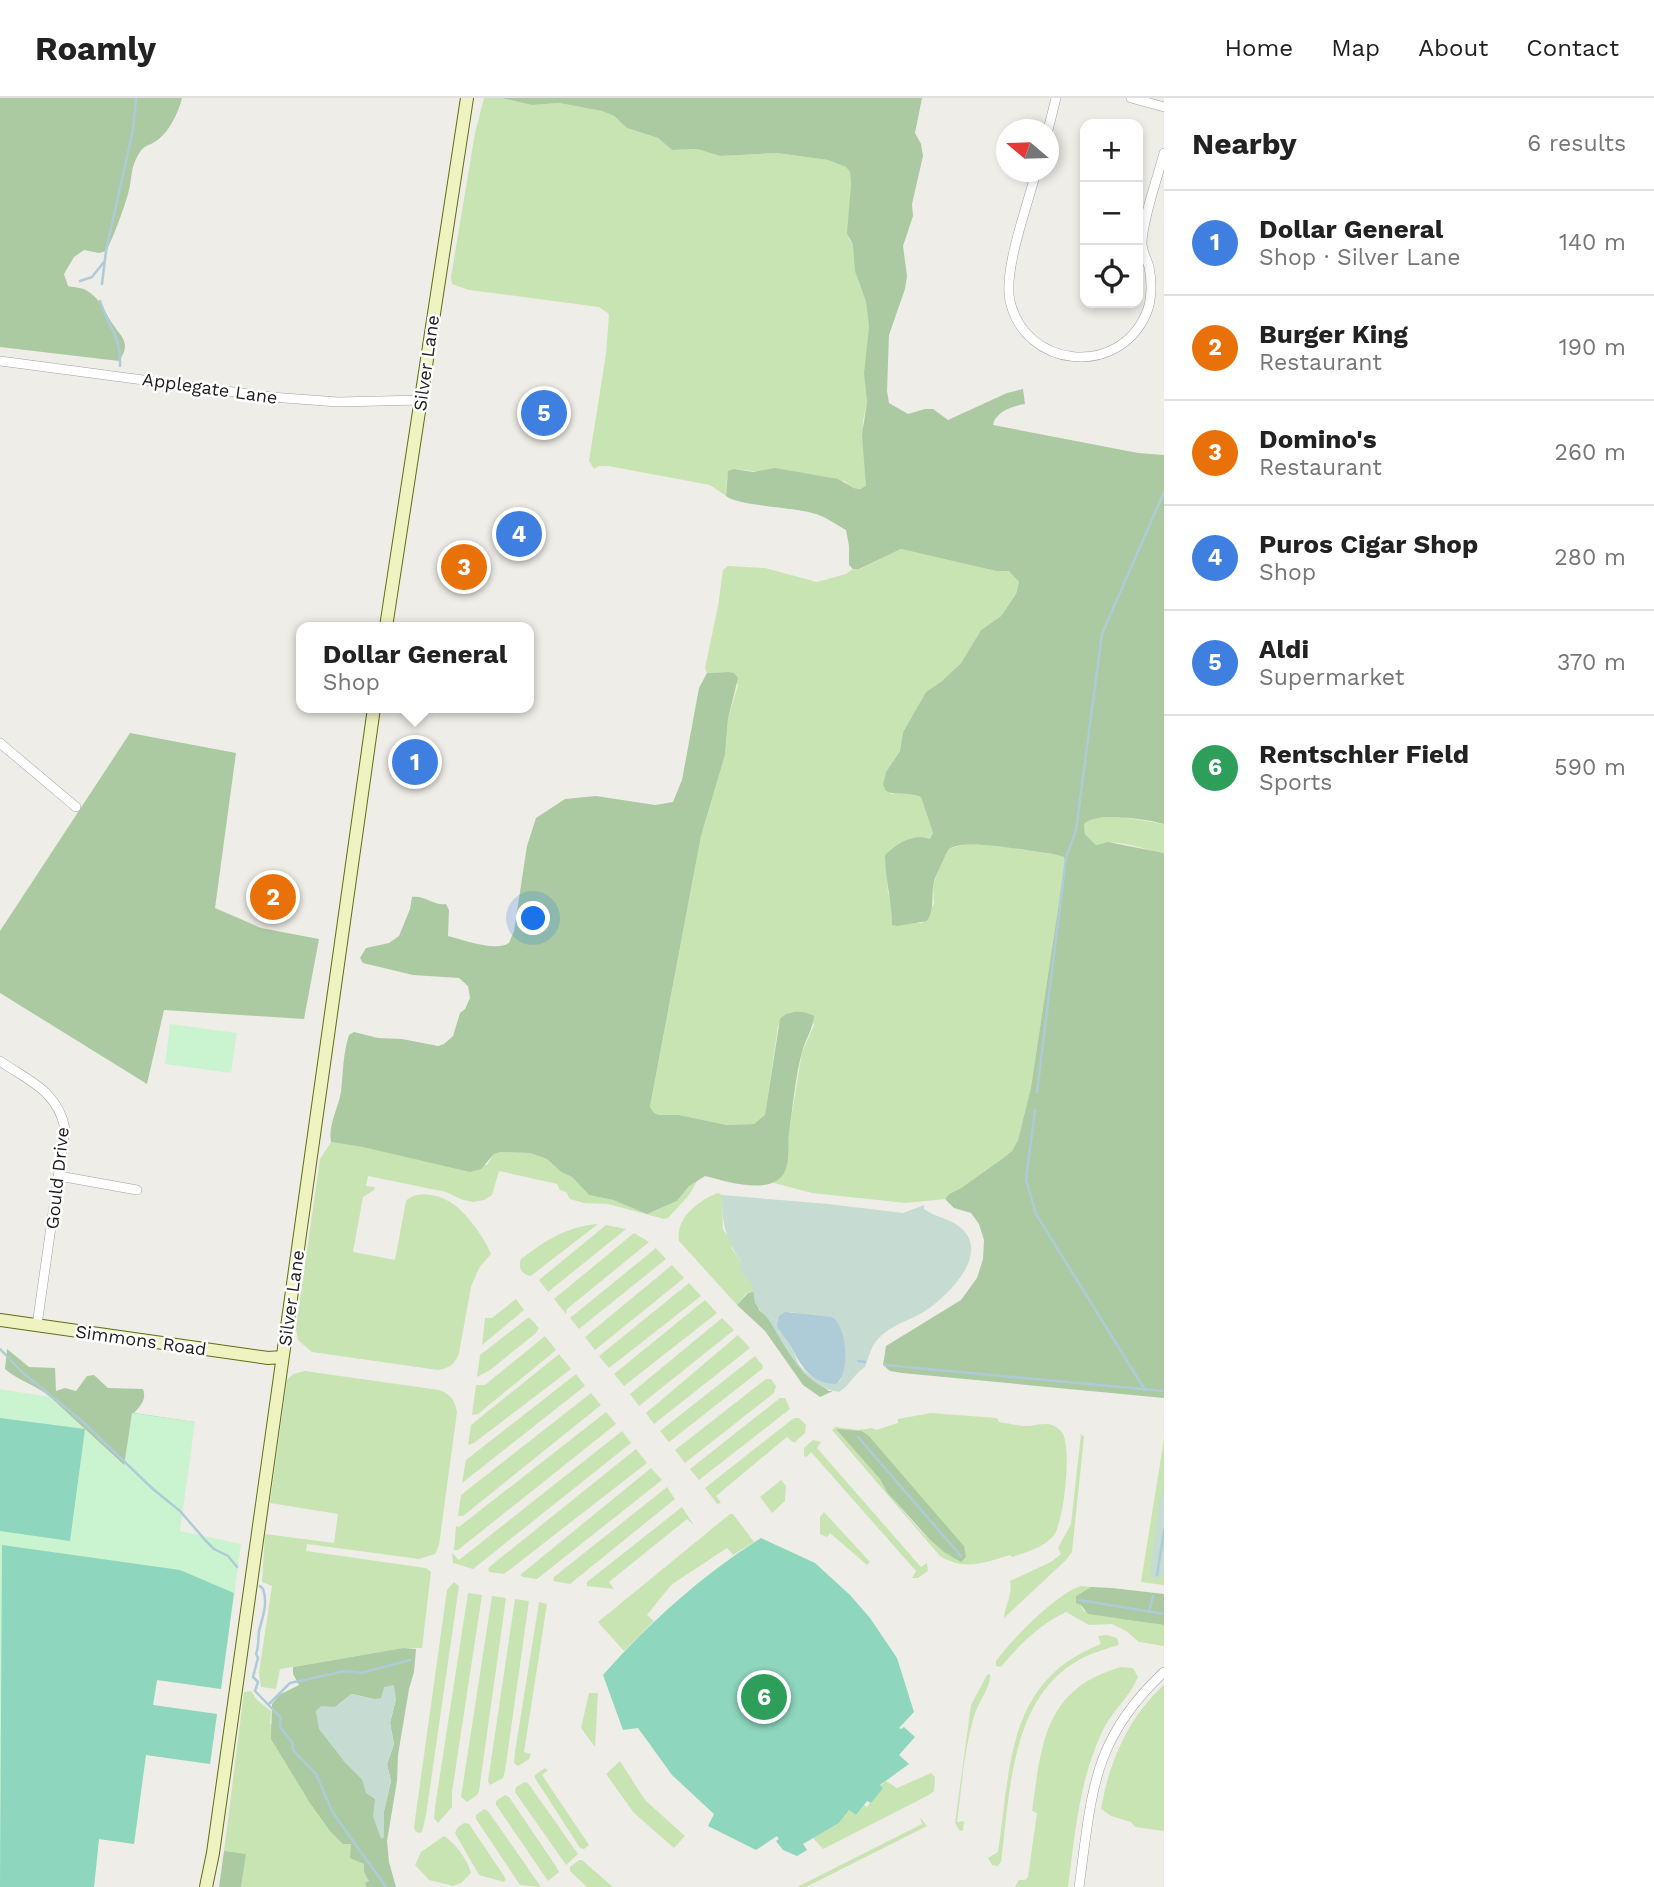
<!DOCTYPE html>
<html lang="en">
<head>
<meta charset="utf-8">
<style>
	:root { --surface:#fff; --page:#f6f6f6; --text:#222; --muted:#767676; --line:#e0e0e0; --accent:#ba1d16 }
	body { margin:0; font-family:"Work Sans",sans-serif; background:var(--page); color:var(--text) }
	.controls { position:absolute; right:21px; top:21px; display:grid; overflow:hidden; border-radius:14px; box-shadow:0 4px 10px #0003 }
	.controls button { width:63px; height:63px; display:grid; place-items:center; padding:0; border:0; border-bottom:2px solid var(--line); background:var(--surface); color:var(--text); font:35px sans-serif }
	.compass { position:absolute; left:996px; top:21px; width:63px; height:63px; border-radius:50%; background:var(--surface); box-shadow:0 4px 10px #0003; rotate:289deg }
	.you { position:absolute; left:534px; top:821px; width:24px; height:24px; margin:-18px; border:5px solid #fff; border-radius:50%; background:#1a73e8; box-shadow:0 0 0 10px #1a73e833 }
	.badge { display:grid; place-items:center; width:46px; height:46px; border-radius:50%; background:var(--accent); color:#fff; font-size:23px; font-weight:700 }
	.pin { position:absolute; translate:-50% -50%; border:4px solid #fff; box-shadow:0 2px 7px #0006 }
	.popup { position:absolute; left:296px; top:524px; width:238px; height:91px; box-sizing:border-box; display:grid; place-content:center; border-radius:14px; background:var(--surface); filter:drop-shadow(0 2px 5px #0005); font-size:23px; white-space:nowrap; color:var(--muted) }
	.popup b { font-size:26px; color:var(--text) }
	.popup::after { content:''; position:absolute; left:50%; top:100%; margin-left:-14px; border:14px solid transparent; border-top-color:var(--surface) }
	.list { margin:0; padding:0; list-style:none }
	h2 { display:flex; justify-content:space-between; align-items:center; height:91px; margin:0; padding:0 28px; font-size:30px }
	h2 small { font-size:23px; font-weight:400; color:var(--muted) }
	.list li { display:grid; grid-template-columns:46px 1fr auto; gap:21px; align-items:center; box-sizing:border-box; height:105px; padding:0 28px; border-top:2px solid var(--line) }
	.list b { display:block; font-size:26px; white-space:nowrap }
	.list p { margin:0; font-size:23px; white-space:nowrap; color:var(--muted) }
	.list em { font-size:23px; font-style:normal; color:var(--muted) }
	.icon { flex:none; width:38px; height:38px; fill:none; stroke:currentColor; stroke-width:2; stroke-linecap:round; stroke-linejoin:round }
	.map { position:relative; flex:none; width:1164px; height:1789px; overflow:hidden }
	header { display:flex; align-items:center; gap:42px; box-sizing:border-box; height:98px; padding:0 35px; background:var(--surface); border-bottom:2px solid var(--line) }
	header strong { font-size:33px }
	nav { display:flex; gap:38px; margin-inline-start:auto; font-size:24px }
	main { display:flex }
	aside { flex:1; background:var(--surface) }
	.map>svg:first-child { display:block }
	.grass { fill:#c9e4b3; fill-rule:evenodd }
	.forest { fill:#abcaa1; fill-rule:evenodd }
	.wetland { fill:#c6dcd3; fill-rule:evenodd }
	.park { fill:#caf4cf }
	.pitch { fill:#8ed6bd }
	.water { fill:#adccd8 }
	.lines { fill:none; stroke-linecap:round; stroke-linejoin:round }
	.stream { stroke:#adccd8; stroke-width:2.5 }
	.street-casing { stroke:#a1a1a1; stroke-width:10 }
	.secondary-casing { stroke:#5f6d11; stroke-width:14 }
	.street { stroke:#fff; stroke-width:9 }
	.secondary { stroke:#eff3c2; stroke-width:12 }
	.labels { text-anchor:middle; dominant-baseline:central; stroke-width:5; stroke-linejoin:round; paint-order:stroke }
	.street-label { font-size:18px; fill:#202020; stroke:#fff }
</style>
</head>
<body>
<header>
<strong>Roamly</strong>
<nav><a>Home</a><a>Map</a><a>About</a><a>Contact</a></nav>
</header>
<main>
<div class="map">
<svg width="1164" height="1789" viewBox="0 0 1164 1789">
	<rect width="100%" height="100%" fill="#efede7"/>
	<path class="grass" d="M484,0H501L532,7L559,5L602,13L614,18L627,30L658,40L672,52L697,51L720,58L777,55L828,62L846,69L850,74L851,87L849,141L853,147L859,185L866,204L869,229L865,285L867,304L863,323L866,389C856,393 852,389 844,383L734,371L727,379L726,398L710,387L608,368H599L594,371L589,363L606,256L609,216L599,209L469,192L452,186L451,179L475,35Z
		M901,451L996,473H1009L1019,484L1016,496L1001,518L981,532L961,565L942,583L926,594L903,634L900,653L886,674L891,696L910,695L921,699L933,735L931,741L912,740L885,764C891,792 880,798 907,818C912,823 914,825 922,825L934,806L933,787L946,753C968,737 1026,754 1053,756L1064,759L1065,766L1031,989L1018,1042L1012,1053L1002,1061L961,1090L949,1096L945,1101L906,1105L812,1095L774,1085L786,1071L788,1039L802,954L814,927L809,915L790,914L778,928L765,1018L754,1026L727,1027L679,1017H659L654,1015L650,1010L701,738L725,657L728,621L738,587L728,574L707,575L705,570L718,508L723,472L728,468L765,470L817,484L846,476L853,471H860Z
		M1095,719H1122L1164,726V755C1144,752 1116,739 1096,747L1085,736L1084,726L1089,721Z
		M331,1044L487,1067L494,1056L500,1054L530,1055L547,1061L561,1074L572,1079L589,1097L613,1102L647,1116L677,1103L689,1088L699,1080L689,1097L668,1120L664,1121L608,1106L584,1105L570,1101L566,1094L560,1092L557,1086L499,1073L492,1097L484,1102L473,1104L463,1102L446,1094L368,1078L366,1088L375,1089L374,1092L363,1099L353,1154L395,1162L406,1103C417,1091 441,1097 453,1106C466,1114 486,1142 491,1156L479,1170L471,1189L459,1255C455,1266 450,1270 438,1272L312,1254L298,1242L296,1230L320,1061Z
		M718,1095L722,1097L723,1132L730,1140L732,1151L741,1163L756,1193L747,1195L737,1207L679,1143C675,1120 699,1102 718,1095Z
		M598,1126L532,1177L529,1178C521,1175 518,1169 521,1161C545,1143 567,1128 598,1126Z
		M606,1127L626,1131L548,1194L539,1182Z
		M634,1135L649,1144L567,1211L566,1216L554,1201Z
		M656,1150L666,1161L579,1231L570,1220Z
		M672,1167L684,1180L595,1252L585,1239Z
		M689,1185L701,1198L609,1270L599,1258Z
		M516,1201L524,1212L482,1247L485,1220H492Z
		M705,1202L717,1215L624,1288L614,1276Z
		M529,1219L539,1230L536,1235L490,1272L477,1279L480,1257Z
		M722,1220L734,1232L639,1308L630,1296Z
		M738,1237L750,1250L654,1326L646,1315Z
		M545,1238L556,1252L478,1316L472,1317L476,1287H485Z
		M559,1256L571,1271L474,1345L468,1347L471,1327Z
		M755,1258L763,1268L762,1271L669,1344L660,1333Z
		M305,1273L439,1292C450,1296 455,1302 457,1314L439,1447L435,1456L419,1461L307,1446L306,1453L426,1470L431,1474L422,1550H403L280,1571L276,1591L261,1589L259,1575L272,1488L262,1484L265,1436L334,1445L338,1416L270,1405L287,1282L293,1276Z
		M576,1276L585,1288L462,1385L466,1362Z
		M766,1281H771L776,1288L774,1295L685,1365L675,1352Z
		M591,1295L601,1307L463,1418H458L461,1397Z
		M780,1300H785L790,1311L699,1382L690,1371Z
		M606,1314L616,1326L458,1452H454L456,1428L459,1429Z
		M931,1315L997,1320L999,1324C1008,1325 1017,1328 1026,1328C1039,1328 1049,1321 1061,1333C1073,1345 1064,1423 1054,1437C1044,1450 1026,1454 1012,1459L1010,1457C984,1465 964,1473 940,1458L832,1332L836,1329L858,1332L872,1330L876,1332L898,1325V1321ZM837,1332L862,1333L869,1338L964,1448L949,1457C922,1439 898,1408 880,1381C868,1363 852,1347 837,1332Z
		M794,1320H799L806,1327L805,1335L794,1345L787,1339L716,1398L721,1405L717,1406L705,1390Z
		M622,1333L631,1345L473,1471L453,1465L452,1455L459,1462Z
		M1081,1336L1084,1339L1072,1454L1065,1463L1004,1520C1005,1507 1013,1496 1010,1483L1051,1464L1061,1456L1058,1450L1071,1426Z
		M1164,1341V1487L1141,1484Z
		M813,1342L821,1344L817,1350L921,1469L927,1465L928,1473L918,1480H912L916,1473L811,1354L806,1359L804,1358V1350Z
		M636,1351L647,1365L504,1476L489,1474L488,1470Z
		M651,1370L662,1382L537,1481L523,1479L520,1477Z
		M781,1382L786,1388L785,1403L772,1415L760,1399Z
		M667,1389L675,1401L570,1486L553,1483L554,1479Z
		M682,1409L694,1427L687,1421L609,1484L614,1491L587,1488V1484Z
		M824,1414L870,1464L867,1467L830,1435L827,1439L820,1436V1419Z
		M730,1416H733L754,1444L733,1457L727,1450L671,1487L647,1517L654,1523L624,1553L598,1524Z
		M454,1484L459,1488L426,1717L422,1734L419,1735L415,1733L414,1729L447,1492Z
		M1080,1488L1109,1490L1091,1489L1076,1498L1084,1513L1164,1527V1548L1139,1544L1126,1533L1112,1526L1089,1527L1066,1514C1039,1527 1020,1546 1001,1569L996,1568V1563C1013,1540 1053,1499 1080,1488Z
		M468,1495L482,1497L452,1694V1709L438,1725L434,1720L435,1709Z
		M492,1498L506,1500L479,1693L477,1697L467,1704L461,1699Z
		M515,1501L529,1503L505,1673L503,1680L490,1687L488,1683Z
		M539,1504L547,1506L524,1654L531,1656L529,1661L518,1668L514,1665L515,1654Z
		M1107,1537L1117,1540L1119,1547C1105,1551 1091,1555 1079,1562C1010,1600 1010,1696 1001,1764L998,1768L992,1767L988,1760L998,1754C1011,1668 1006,1583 1101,1546L1098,1538Z
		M1121,1569L1133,1570L1138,1579C1130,1599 1111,1614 1102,1634C1079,1683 1075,1736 1068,1789H1015L1019,1782H1025L1028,1779L1037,1715L1032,1713C1042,1645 1044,1591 1121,1569Z
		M990,1576C992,1586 979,1604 975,1615C964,1650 962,1688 957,1724L964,1723L963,1732L960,1733L955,1725L971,1607L987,1577Z
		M1164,1587V1733L1135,1729L1131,1724L1111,1718L1101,1711C1109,1665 1128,1619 1164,1587Z
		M251,1593L257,1602L271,1613L270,1625L365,1766L369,1784L365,1785L366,1789H241L245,1757L224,1753L244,1594Z
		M589,1595H598L595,1649L581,1630Z
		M620,1663L645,1702L685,1738L674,1750L634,1715L606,1676Z
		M545,1670L548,1672L542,1677L589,1747L584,1751L580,1750L535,1680V1677Z
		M931,1675L935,1679L934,1693L929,1697L823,1751L813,1740L839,1725L849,1712L856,1717L864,1707L867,1709L882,1690L880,1688L886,1683L897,1690Z
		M525,1684L528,1685L578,1756L566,1767L515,1694L516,1689Z
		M505,1697L509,1699L555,1767L559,1774L548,1783L496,1707V1703Z
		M484,1711L488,1713L541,1789L520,1787L476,1721V1717Z
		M920,1719L927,1728L806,1789H797L922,1726Z
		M464,1725L469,1726L506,1781L504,1784L479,1777L455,1735L457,1730Z
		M444,1738C455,1745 468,1762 471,1775L461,1785L453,1788L429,1782L415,1767L421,1754Z
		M579,1762H582L613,1789H587L570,1773V1769Z"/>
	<path class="forest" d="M0,0H182C178,16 168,37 153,45C147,48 144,48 140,54C129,71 133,80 128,96C124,110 113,141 106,153L99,155L84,152L74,159L64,176L68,188C76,190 83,189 89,194C101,202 104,213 112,225C121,239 132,244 119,263L0,249Z
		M501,0H922L915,35L921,46L923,58L912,106L913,118L903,148L907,178L905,191L889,237L887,293L889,305L908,316L925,311H933L948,322L1007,295L1023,291L1025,306C1012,308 995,314 993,327L1138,355L1164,357V726C1147,721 1096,713 1084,726L1085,736L1096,747L1108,744L1164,755V1300L902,1275L890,1273L883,1267L886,1248L961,1202L977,1180L983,1161L984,1142L979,1126L971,1115L954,1110L945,1101L949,1096L961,1090L1002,1061L1012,1053L1018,1042L1031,989L1065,765L1064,759L1053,756C1031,754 965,739 949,751C946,754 938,775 935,780C930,795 936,809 927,823L897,828L892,827C892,803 885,781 885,757C898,745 913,735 930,741L933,735L921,699C907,693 895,698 886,693L883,687L886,674L900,653L903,634L926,594L942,583L961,565L981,532L1001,518L1016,496L1019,484L1009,473H996L901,451L859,471H853L849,467V448L846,432C835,426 825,418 812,415C793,409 738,408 726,398L728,373L734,371L753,374L775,370L838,381L854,390L860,391L866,388L862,337L867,304L864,275L869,229L866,204L855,173L853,147L847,135L851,87L850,74L846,69L828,62L777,55L720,58L697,51L672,52L658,40L627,30L614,18L602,13L559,5L532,7Z
		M728,574L734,575L738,580L728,621L725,657L701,738L650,1009L654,1015L659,1017H679L727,1027L754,1026L765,1017L780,921C787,912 805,912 814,918C813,931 805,942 802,954C795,980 793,1008 789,1035C787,1049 792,1071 779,1081C763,1095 724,1083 705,1078L689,1088L677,1103L647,1116L613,1102L589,1097L572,1079L561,1074L547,1061L530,1055L500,1054L494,1056L481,1071L470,1074L363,1049L331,1044C328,1027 338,1011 341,994C343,974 343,956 349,937L354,934L378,940L402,941L438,948L444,946L453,938L460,915L465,911L470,900L468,888L459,880L413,877L363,865L360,860L366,850L389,845L399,838L410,811L412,799C425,797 433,808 446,806L449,812L448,838C463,842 496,854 509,845L514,833L527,748L536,720L565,701L596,698L655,707L673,704L682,682L699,590L707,575Z
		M130,635L236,655L215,810L261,830L319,841L304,921L164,912L147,986L0,895V833Z
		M756,1193L759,1212L767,1218L804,1275L829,1293H833L820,1299L803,1287L765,1233L737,1207L748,1195Z
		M7,1251L29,1269L55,1270L56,1293L65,1290L76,1293L87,1278L94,1277L108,1290L143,1291C147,1302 140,1308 134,1315L195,1324L125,1368L50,1299C36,1287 19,1283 5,1271Z
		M836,1331L862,1333L869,1338L964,1448L966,1459L961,1464L944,1454L930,1442L887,1394L880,1381Z
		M1091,1489L1112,1490L1164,1496V1527L1088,1516L1081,1507L1076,1505V1498Z
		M403,1550L416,1551L414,1574L409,1591L398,1657L397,1683L387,1743L389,1764L396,1789H366L365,1785L369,1783L364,1774V1766L350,1760L351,1746H343L330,1733L310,1705L271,1641L272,1606L279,1597L299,1587L293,1576V1569ZM352,1596L374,1601H396L390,1625L394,1646L387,1666L391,1683L384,1713V1739L375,1701L362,1681L344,1663L320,1624L316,1614L335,1609Z
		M224,1753L246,1756L241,1789H219Z"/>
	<path class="wetland" d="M722,1097L828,1106L903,1115L924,1107V1111C936,1120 951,1120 962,1131C990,1157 947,1199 925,1213C911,1222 891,1227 879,1240C871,1248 869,1258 865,1269C854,1276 850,1287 839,1294C804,1289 786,1250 769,1222C765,1216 759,1212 755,1205C753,1191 754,1184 740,1174L741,1163C725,1141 722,1124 722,1097ZM790,1214L806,1217L841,1282C829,1291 809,1278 800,1268C796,1263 796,1257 793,1252C789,1245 784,1239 779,1233Z
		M1164,1390V1475L1159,1481L1153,1480L1150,1476L1159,1404Z
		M394,1587L396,1601L390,1625L394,1646L387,1666L391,1683L384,1713V1739L381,1741L373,1718L375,1701L366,1695L362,1681L344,1663L319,1631L316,1613L321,1608L335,1609L351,1596L374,1601L381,1600L384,1589Z"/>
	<path class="park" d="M170,926L237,935L231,975L165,966Z
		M0,1291L50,1299L124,1368L132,1315L195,1324L180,1433L241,1446L221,1591L157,1582L153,1607L217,1616L210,1666L146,1657L134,1746L99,1741L94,1789H0Z"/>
	<path class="pitch" d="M0,1320L85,1331L70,1443L0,1433Z
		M761,1440L815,1465L850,1497L870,1520L897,1560L914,1614L899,1630L901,1631L904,1629L915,1639L899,1657L909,1666L880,1687L883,1690L871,1705L867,1703L856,1717L849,1712L839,1725L803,1746L807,1752L797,1758L783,1752L776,1743L779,1741L777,1738L756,1752L708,1728L714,1716L672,1677L638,1630L623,1632L603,1577C650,1524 701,1478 761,1440Z
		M2,1447L180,1472L234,1495L221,1591L157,1582L153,1607L217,1616L210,1666L146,1657L134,1746L99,1741L94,1789H0Z"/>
	<path class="water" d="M785,1214L832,1219C847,1228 851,1275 836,1286C813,1286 802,1270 793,1252C789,1244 781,1237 777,1228L779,1218Z"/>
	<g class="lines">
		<path class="stream" d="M80,183L92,179L104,164
			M102,186L106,153L133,32L136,0
			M100,203C109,230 121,238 120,268
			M1037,994L1066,760L1076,732L1102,536L1164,394
			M1035,1012L1026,1082L1036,1116L1145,1292
			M0,1251L22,1274L83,1324L153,1391L180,1413L206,1443L214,1451L228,1458L237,1469
			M858,1263L865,1264
			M885,1267L1164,1293
			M858,1339L961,1458
			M1157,1477L1164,1433
			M260,1488L263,1491C268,1505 263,1518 259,1533C258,1541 259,1548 256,1556L258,1560L253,1579L258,1584L255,1593L281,1620L280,1629L292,1644L293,1652L316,1676L333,1715L386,1789
			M1079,1502L1164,1516
			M1149,1514L1153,1498
			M269,1606L290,1585L345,1573L361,1575L410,1562"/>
		<g class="street-casing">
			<path id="street" d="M1131,0L1164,9
				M1048,32L1056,0
				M1036,74C1028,106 1003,172 1010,203C1025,270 1118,280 1146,216C1152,203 1152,183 1149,169C1147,161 1141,152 1142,143C1144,116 1157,82 1164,55
				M0,263L271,299L338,304L421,302
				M0,645L76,709
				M0,963C29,983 58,993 65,1031L37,1227
				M59,1078L137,1092
				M1079,1789C1092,1696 1091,1642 1164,1574"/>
		</g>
		<g class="secondary-casing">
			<path id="secondary" d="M386,529L467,0
				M0,1222L268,1260L282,1259
				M206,1789L213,1755L374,610"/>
		</g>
		<use href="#street" class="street"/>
		<use href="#secondary" class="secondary"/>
	</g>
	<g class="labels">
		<g class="street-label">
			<text transform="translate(426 265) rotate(-82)">Silver Lane</text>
			<text transform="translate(210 290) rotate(8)">Applegate Lane</text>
			<text transform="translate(57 1080) rotate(-84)">Gould Drive</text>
			<text transform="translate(291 1200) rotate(-82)">Silver Lane</text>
			<text transform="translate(141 1242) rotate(8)">Simmons Road</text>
		</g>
	</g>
</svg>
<div class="controls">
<button>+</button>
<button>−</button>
<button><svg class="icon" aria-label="locate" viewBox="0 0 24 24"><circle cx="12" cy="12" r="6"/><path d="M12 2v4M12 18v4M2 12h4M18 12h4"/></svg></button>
</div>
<svg class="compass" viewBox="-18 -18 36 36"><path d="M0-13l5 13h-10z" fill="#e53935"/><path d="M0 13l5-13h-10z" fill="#767676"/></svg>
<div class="you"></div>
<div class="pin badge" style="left:415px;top:664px;background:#3f7fe0">1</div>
<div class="popup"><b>Dollar General</b>Shop</div>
<div class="pin badge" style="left:273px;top:799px;background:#e8710a">2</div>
<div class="pin badge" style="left:464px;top:469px;background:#e8710a">3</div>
<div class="pin badge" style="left:519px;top:436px;background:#3f7fe0">4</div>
<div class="pin badge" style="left:544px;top:315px;background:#3f7fe0">5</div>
<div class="pin badge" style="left:764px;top:1599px;background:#2e9e5b">6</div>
</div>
<aside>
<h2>Nearby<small>6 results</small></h2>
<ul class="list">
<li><span class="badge" style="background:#3f7fe0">1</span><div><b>Dollar General</b><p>Shop · Silver Lane</p></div><em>140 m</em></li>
<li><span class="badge" style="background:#e8710a">2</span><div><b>Burger King</b><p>Restaurant</p></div><em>190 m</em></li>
<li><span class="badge" style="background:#e8710a">3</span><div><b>Domino's</b><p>Restaurant</p></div><em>260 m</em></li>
<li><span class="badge" style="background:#3f7fe0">4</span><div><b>Puros Cigar Shop</b><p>Shop</p></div><em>280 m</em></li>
<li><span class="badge" style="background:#3f7fe0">5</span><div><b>Aldi</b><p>Supermarket</p></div><em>370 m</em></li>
<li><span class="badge" style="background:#2e9e5b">6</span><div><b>Rentschler Field</b><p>Sports</p></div><em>590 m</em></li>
</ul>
</aside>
</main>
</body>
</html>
